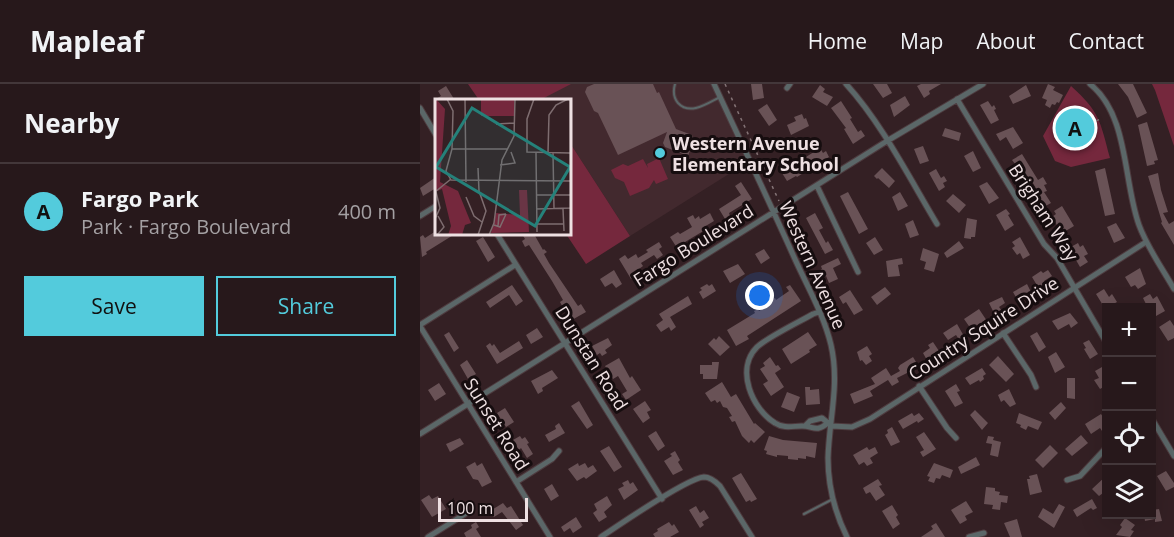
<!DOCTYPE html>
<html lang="en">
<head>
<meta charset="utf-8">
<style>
	:root { --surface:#27181b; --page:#2f2124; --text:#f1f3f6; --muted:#a4a0a3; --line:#43373a; --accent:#53cbdc }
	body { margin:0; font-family:"Open Sans",sans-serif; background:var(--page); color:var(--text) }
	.controls { position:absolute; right:18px; bottom:18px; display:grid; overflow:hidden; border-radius:0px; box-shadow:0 6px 24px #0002 }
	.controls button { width:54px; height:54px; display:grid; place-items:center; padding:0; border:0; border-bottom:2px solid var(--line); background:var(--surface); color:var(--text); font:30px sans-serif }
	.scale { position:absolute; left:18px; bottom:15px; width:90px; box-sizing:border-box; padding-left:6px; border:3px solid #eee0e2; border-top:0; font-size:16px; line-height:21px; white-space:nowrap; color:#eee0e2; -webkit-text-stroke:4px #160d0f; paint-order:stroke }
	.you { position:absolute; left:340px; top:212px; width:21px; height:21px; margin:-15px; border:4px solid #fff; border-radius:50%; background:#1a73e8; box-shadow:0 0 0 9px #1a73e833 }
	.badge { display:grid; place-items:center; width:39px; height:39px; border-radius:50%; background:var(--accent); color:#111; font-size:20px; font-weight:700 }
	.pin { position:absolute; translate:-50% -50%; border:3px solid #fff; box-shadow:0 2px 6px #0006 }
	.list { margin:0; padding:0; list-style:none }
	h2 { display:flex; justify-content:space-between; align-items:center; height:78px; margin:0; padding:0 24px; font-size:26px }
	h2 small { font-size:20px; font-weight:400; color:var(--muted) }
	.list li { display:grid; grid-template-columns:39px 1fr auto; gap:18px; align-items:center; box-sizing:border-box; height:96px; padding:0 24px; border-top:2px solid var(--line) }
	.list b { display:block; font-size:22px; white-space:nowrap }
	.list p { margin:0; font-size:20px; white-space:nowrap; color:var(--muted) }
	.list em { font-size:20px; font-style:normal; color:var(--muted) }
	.actions { display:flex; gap:12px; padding:18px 24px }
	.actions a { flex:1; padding:14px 0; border:2px solid var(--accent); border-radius:0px; text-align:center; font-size:21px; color:var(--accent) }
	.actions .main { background:var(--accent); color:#111 }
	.icon { flex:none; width:33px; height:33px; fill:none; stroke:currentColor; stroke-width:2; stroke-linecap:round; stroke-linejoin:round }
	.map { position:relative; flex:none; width:754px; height:453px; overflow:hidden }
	header { display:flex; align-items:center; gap:36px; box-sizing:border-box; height:84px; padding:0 30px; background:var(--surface); border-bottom:2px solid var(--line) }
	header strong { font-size:28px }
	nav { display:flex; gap:33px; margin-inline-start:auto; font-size:21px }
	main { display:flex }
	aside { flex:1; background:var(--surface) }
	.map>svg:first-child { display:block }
	.built { fill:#42292e }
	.green { fill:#75283d }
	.building { fill:#695256 }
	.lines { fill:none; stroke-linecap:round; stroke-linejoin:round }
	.lane-casing { stroke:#4e3b3f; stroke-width:4 }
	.street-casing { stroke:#4e3b3f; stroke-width:7 }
	.path { stroke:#847376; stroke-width:1.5; stroke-dasharray:3 4.5; stroke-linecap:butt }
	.lane { stroke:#5b6768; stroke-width:2 }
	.street { stroke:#5b6768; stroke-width:5 }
	.poi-dot { fill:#53cbdc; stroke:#160d0f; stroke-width:2 }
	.labels { text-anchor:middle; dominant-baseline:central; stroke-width:6; stroke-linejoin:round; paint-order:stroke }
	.poi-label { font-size:18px; font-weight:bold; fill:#eee0e2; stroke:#160d0f; text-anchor:start }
	.street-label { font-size:18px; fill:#eee0e2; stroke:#160d0f }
	.inset-road { fill:none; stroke:#7e6d70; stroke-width:1.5 }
	.view { fill:#25817a; fill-opacity:0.15; stroke:#25817a; stroke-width:3 }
	.inset-edge { fill:none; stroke:#eee0e2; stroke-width:3 }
</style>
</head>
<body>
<header>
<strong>Mapleaf</strong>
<nav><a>Home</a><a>Map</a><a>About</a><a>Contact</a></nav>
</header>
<main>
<aside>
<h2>Nearby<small></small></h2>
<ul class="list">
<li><span class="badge">A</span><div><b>Fargo Park</b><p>Park · Fargo Boulevard</p></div><em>400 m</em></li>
</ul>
<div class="actions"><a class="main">Save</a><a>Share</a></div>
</aside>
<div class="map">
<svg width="754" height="453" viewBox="0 0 754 453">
	<rect width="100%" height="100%" fill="#342024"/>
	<path class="built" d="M112,0H291L328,78L210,152L150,59V16H122Z"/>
	<path class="green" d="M48,0H151L122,15V16H59Z
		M732,0H754V62L735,6Z
		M651,2C680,28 680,37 690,74L651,83L635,77L623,52Z
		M150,59L210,152L166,180L146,150H150Z
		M239,74L248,95L236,100L234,96L229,104L210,112L204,98L195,94L191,86L203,80L208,82L223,75L228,84L227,80Z"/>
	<path class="building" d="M174,0H233L237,9L239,8L256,45L272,51L274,55L268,72L245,63L243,59L247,48L198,71L178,29L174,27L165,8L167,3Z
		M331,0H342L344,14L333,16Z
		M453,0H467L472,9L463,14Z
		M501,0H521L509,7L510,10L504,14L497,2Z
		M628,0L635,3L633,6L643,11L639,19L637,18L635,21L632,20L630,24L625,21L627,16L622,14Z
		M698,0H713L727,29L717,34L708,13Z
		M400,1L405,5L403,8L413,13L407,22L392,13Z
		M606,1L611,12L593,20L589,12Z
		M26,2L34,15L31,16H14L21,12L18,7Z
		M485,12L490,21L474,33L470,21Z
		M421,17L432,34L430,35L438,48L441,46L445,52L433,60L424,45L426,44L411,24Z
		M568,17L572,23L574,21L576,25L574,26L579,36L571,40L560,21Z
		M347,20L357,36L349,42L338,26Z
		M382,30L384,35L386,34L389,42L371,51L367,41L376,37L374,33Z
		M727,38L738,76L734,77L735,80L727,82L718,41Z
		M593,43L603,59L593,65L586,53L580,57L576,50Z
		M525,44L541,49L539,57L522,52Z
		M503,62L509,77L500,80L494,65Z
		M400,64L403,69L406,67L409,73L377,93L376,92L367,97L362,89L377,80L379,83L388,78L386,73Z
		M553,67L561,84L553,88L544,72Z
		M602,70L618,96L623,93L627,100L624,101L627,107L624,108L631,119L622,124L614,111L618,108L610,94L607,96L592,76Z
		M462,84L475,97L469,104L458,94L457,95L454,92Z
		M685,84L695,130L685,132L675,87Z
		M516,85L521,94L524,92L527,97L523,99L525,103L519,107L509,89Z
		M738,89L741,106L748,128L743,129L749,140L754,137V161L741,139L742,138L728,92Z
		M16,93V104L3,112L0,104Z
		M321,98L332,115L309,129L310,132L305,135L299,125L321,111L315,102Z
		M567,98L579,114L569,120L559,102Z
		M428,108L448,145L439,150L420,112Z
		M480,108L488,122L478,127L472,113Z
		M533,110L546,121L539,129L526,117Z
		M642,122L654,142L639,151L635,145L638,143L632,133L636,130L634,127Z
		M586,125L590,130L588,131L594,141L585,147L576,131Z
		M290,129L294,137L284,143L285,146L265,158L267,162L259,167L250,153L258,148L260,150L272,143L267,134L273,131L275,135L279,132L280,135Z
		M395,129L403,144L399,146L406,159L408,157L413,166L405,170L386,134Z
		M547,134L557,136L555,153H551V155L544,154Z
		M493,136L499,151L490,154L485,140Z
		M696,139L705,154L694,159L687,143Z
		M16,147V150H35L6,168L7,170L2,173L0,153L3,151L5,154Z
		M102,150H114L123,166L124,165L127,168L124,170L129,179L158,222L161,220L166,228L150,237L140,218L143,216L132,197L109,161L105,163L102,157L105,155Z
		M63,153L75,173L68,178L56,157Z
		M455,153L463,166L454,171L446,159Z
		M600,153L610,171L603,175L600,169L597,171L592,164L595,162L592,158Z
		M539,157L544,164L527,174L524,169Z
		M239,158L242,163L239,165L243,171L237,175L234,171L221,179L223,182L215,188L217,191L211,195L199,175L205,171L208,175L216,170L218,174L228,168L226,166Z
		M658,159L660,163L663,161L668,170L664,172L668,178L660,183L649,164Z
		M503,164L519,170L514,188L504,185L506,178L500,176Z
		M344,165L350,174L341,180L335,170Z
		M418,174L421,180L413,184L418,195L409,199L406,192L403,194L399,187L402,185L401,182Z
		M482,174L483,180L478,181L480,192L468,193L466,177Z
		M318,180L325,190L310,199L303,187Z
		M720,184L726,200L718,205L715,201L711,203L705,193Z
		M194,186L202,200L196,204L192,199L185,203L180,195Z
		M628,186L632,192L624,197L628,204L621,208L612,193L621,187L623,189Z
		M287,200L289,202L292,200L296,207L283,215L279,208L282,206L280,204Z
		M607,200L613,212L607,216L606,213L598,217L593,208Z
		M92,201L103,217L96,222L89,211L70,224L66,218Z
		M370,201L381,217L327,252L329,255L316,262L307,246L335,229L334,227L338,225L339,227L349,221L347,218L355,214L356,216L369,207L366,203Z
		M465,203L471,210L457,221L451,213Z
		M684,205L689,213L692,210L697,218L688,223L687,221L684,223L676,210Z
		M430,206L443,226L434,231L426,218L423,220L419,213Z
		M730,210L733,215L737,212L745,227L736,232L732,224H720L726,220L723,214Z
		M268,212L272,220L250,233L256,243L251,247L249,243L241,248L236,241L243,236L239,230Z
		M582,213L585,219L579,223L582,227L575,231L569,219Z
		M559,225L569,240L563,243L561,239L551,245L544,235Z
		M650,229L658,239L651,244L649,240L638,246L632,237Z
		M750,236L754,242V254L748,257L739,243Z
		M537,240L545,254L540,257L536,251L528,256L523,249Z
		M117,244L123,253L111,260L106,251Z
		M29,248L39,264L34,268L24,251Z
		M388,248L397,261L389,266L390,268L371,280L362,265Z
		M617,248L626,263L619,268L610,252Z
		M299,252L310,263L300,272L288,260L294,254L296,256Z
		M188,254L192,261L185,266L187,269L182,272L180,269L177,271L172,262Z
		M669,256L678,270L670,275L664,265L666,264L663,259Z
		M99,257L103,264L77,280L66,262L70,259L72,262L74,260L80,269Z
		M513,258L521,270L508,278L503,269L510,264L508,261Z
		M447,262L452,270L449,272L452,277L446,281L442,276L440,277L437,268Z
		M636,268L645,283L635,289L628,273Z
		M578,272L594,290L586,298L569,281Z
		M350,273L356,282L358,281L361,285L355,289L364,303L351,312L343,300L348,297L340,285L345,282L343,279Z
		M493,273L499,283L477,294L479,298L472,302L468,296L450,307L453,312L434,320L430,310L455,300L451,294L466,284L471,292L480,287L478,284L480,281Z
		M199,274L210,294L212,292L221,306L206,316L202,310L207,307L198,292L193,295L185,282Z
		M47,276L56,290L48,295L40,281Z
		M292,278H299L297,295H283V290H280V281H292Z
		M682,283L683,285L687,283V301L680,305L674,296L679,294L675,287Z
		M562,284L566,290L563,292L564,295L560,298L559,296L550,301L545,294Z
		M132,286L138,294L122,304L123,307L118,310L111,297Z
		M647,294H655V315L647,314Z
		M302,298L311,313L316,310L334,340L335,339L345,348L334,359L331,356L329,359L322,352L315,337L312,338L309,333L312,332L307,324L303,323L300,317L297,319L295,316L291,318L285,309Z
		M19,299L26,310L15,317L8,306Z
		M536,300L540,307L537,308L543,319L535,323L525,307Z
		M385,303H390V306L399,305L400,320L386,321Z
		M589,305L596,320L590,323L584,316L581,318L578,311Z
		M367,308L380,313L374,328L361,323Z
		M159,317L173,341L167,345L151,322Z
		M225,317L231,326L227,328L230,334L223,339L213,325Z
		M641,318L646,324L635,336L629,329Z
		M85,324L94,338L86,343L77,329Z
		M555,326L568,339L562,346L550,331Z
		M492,329L494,332L499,329L504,335L498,339L497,337L483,345L478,337Z
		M599,329L622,338L618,346L608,342L606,346L600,343L601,341L596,339Z
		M681,330L685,336L687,335V345L682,347L680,344L671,350L665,340Z
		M139,339L145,349L129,358L125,351L136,345L135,342Z
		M472,343L480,358L471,362L465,351L468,349L467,346Z
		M236,347L245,362L238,367L228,352Z
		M504,348L516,365L503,373L500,368L504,366L496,353Z
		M661,351L668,359L652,372L645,365Z
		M100,352L102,355L105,353L109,359L107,360L113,370L107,374L101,364L99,366L93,356Z
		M349,352L363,356L397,359L395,374L386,372V375L378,374V376L368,375V372L357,371V373L346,370L347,367L344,366Z
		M568,352L574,353L573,356L581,358L578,373L570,371L572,360L566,359Z
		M40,354L44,360L30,368L26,360Z
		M630,361L638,369L623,384L615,376Z
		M189,362L202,383L194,388L180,367Z
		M447,363L449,366L455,363L458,369L450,374L453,379L447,382L444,378L439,381L433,371Z
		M255,367L260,376L258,378L263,386L253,391L244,377L252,372L250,370Z
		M556,373L560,381L541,390L538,383Z
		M55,378L57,382L62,379L72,398L62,403L58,396L53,395L46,383Z
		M158,379L159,382L165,379L168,384L173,381L177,387L166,395L164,393L157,397L148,385Z
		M514,379L533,386L530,394L522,391L520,395L516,394L514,399L508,397L510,393L507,392Z
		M746,387L754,399V403L746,407L737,392Z
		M321,389L337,415L331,418L330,416L326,418L312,394Z
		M617,390L622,408L610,411L607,395H610L609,392Z
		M687,391V406L679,412L672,405Z
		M458,395L462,401L459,402L465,411L456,417L450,408L446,410L443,404Z
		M208,396L210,400L213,398L218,406L204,416L198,405L204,402L202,399Z
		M132,400L139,412L131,417L124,405Z
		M566,403L575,404V407L580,408L579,411L588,412L587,419L581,418L580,426L572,425L573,421L564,420Z
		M9,411L12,415L18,412L26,425L12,433L1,416Z
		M187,412L192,421L184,428L187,433L179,438L173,429L177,426L174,420Z
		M672,415L677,424L673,426L671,424L657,433L653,426Z
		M546,417L553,428L545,432L547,436L540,440L531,426Z
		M83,419L87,424L91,422L103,441L96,446L82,428L74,433L70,427Z
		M639,420L645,423L634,444L618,433L623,424L633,430Z
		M472,421L478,431L476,433L480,440L473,445L462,427Z
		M276,422L280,429L284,426L289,434L282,438L284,441L280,444L269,426Z
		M739,425L742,437L735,438V435L725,437L724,430H732V426Z
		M156,433L162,443L153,449L150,444L144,448L141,443Z
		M705,434L715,441L711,446L714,447L710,453L696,451L702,443L700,441Z
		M597,435L602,453H590L584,439Z
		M56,438L59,443L56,445L61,453H46L44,449L52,444L51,441Z
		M249,438L252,442L254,440L259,448L250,453H235L233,450L238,447L237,445Z
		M516,439L525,453H501L513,445L511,442Z"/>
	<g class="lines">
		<g class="lane-casing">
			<path id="lane" d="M255,0C253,7 253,13 258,19C270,32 288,19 300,13
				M384,430L413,415"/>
		</g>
		<g class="street-casing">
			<path id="street" d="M294,0C321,58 348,115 374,173C387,202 404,231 411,261C420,300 409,336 408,374C408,401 415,429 427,453
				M426,0C461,38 490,95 517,140
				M670,0C709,31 703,97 719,141C727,163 742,184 754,205
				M367,4L370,0
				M537,15L624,160L637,174L686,258
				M0,24L16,51
				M397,102L438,188
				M0,132L16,122
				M77,150L242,415
				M0,241L95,181
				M0,242L130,453
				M583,249L611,291L616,303
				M499,302L527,344L536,354
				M732,335L754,372
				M385,342L390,337L402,334L408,339C395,349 394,342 382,342C373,342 364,345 355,339C332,325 315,285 337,263C348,253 379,238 393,230L399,228
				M411,342L432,343L450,335L726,158
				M0,350L467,57L563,0
				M647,396L660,392L686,364
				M96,398L132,375L139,367
				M8,453L45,430
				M181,453C199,441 267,394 284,393C290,393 295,397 300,402L332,453
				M549,453L564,449"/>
		</g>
		<path class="path" d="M305,0L359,117
			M664,32L669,33L673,38L683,34"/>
		<use href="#lane" class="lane"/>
		<use href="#street" class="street"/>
	</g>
	<circle class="poi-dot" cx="240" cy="69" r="6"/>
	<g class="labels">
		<g class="poi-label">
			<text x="252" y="59">Western Avenue<tspan x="252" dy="21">Elementary School</tspan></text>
		</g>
		<g class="street-label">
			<text transform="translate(624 128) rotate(57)">Brigham Way</text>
			<text transform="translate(273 161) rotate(-32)">Fargo Boulevard</text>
			<text transform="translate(393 181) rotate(66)">Western Avenue</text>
			<text transform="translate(563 244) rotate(-33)">Country Squire Drive</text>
			<text transform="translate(172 274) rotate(58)">Dunstan Road</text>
			<text transform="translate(77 340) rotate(58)">Sunset Road</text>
		</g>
	</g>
	<g transform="translate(15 15)">
		<rect width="136" height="136" fill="#342024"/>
		<path d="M1,0L10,10L5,83L23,92L36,124L30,126L27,136H13L16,127L7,90L0,93ZM46,0H79V17H46ZM84,91H92L94,133L56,134L61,114L85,116Z" fill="#75283d"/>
		<path class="inset-road" d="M12,0L18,12L17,50L11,72L16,81L137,82M30,0L31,83M99,0L92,20V53L135,54M135,0L136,109M61,25L80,24M17,50H72M101,54L102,133M113,54L114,16L121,6L133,0M118,54L119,110M65,66L80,64L76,53M0,93L16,80M102,96H136M31,98L39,117L47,123M101,110L136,109M128,110L129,132M0,120L5,109L1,93M102,125H129M59,126L65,128L71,115M63,127L64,116L71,115M2,136L9,128L3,117M43,136L51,112L44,92L43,69M54,136L59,124L67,61L79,37L80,0"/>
		<path class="view" d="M37,9L135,68L100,127L1,68Z"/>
		<rect width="136" height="136" class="inset-edge"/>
	</g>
</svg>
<div class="controls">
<button>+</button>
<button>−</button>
<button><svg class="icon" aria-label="locate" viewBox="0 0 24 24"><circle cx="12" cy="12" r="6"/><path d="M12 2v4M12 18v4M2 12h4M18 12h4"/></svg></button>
<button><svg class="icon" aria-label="layers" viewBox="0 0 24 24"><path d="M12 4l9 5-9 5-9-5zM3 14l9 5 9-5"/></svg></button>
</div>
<div class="scale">100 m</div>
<div class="you"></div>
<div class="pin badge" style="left:655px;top:44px">A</div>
</div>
</main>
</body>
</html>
